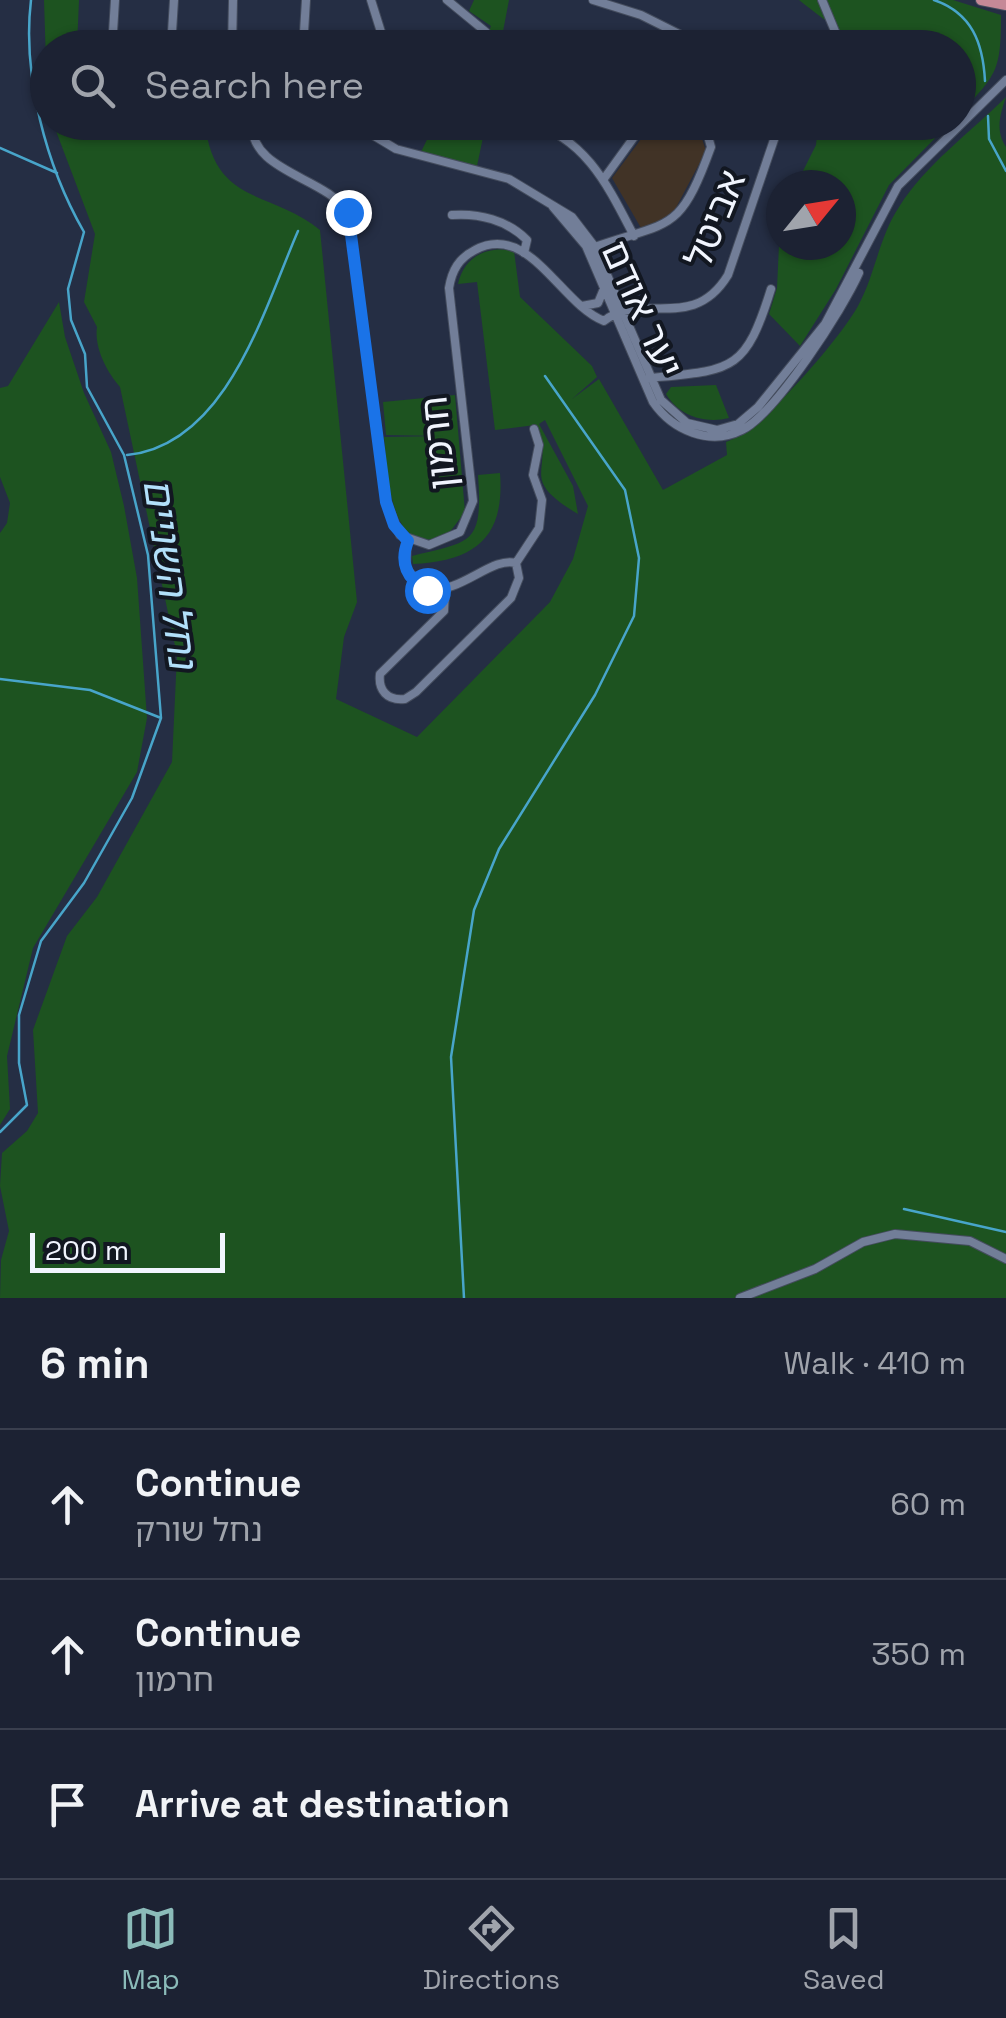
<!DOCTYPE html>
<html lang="en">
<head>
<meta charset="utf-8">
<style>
	:root { --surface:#1c2233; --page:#292f3f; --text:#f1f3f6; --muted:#a0a4ac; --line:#3a3f4e; --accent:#8bbbb9 }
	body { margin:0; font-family:"Space Grotesk","Noto Sans Hebrew",sans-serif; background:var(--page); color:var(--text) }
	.compass { position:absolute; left:766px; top:170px; width:90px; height:90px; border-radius:50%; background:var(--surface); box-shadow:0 2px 8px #0004; rotate:60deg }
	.scale { position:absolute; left:30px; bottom:25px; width:195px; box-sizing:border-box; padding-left:10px; border:5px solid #f1f5fe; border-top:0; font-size:28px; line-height:35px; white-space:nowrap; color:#f1f5fe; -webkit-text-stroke:8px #121721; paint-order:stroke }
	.stop { position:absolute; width:30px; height:30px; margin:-22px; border:8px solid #1a73e8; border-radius:50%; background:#fff }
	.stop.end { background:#1a73e8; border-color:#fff; box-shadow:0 2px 10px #0008 }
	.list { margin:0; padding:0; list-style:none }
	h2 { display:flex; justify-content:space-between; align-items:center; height:130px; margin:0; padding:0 40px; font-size:42px }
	h2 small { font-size:32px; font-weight:400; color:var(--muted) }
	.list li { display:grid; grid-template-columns:65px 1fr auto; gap:30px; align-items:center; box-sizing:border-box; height:150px; padding:0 40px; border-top:2px solid var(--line) }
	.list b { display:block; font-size:38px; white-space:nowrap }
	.list p { margin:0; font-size:32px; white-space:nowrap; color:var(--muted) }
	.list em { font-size:32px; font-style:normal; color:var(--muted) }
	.icon { flex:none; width:55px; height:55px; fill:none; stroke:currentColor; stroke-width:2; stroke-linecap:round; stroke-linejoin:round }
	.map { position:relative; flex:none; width:1006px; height:1298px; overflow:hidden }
	.search { position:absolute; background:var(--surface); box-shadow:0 2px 8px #0004; left:30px; right:30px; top:30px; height:110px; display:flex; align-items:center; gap:25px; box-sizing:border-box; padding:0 35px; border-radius:55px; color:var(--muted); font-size:38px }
	.sheet { height:580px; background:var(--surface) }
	nav { display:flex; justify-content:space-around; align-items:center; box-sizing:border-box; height:140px; border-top:2px solid var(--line); background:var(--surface); font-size:28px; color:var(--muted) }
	nav a { display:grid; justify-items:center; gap:5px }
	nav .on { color:var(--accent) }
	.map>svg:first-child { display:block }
	.education { fill:#413326 }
	.green { fill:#1d5320 }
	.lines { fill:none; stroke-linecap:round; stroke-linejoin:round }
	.stream { stroke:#48a5ca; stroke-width:2.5 }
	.minor-casing { stroke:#444c5d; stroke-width:10 }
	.major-casing { stroke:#444c5d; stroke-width:12 }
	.minor { stroke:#727e98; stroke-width:8 }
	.major { stroke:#c58997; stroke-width:10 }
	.route { stroke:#1a73e8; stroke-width:12 }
	.labels { text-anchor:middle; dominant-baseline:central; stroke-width:8; stroke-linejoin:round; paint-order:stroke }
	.street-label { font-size:38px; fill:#f1f5fe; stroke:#121721 }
	.water-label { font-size:40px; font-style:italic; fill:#b2e0fa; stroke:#121721 }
</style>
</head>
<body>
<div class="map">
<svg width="1006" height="1298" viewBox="0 0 1006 1298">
	<rect width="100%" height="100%" fill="#252e44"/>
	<path class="education" d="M653,123H697L706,151L671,217L653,228H641L612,178Z"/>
	<path class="green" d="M44,0H79L77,47L48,48L47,94Z
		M474,0H509L500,47H482L491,26L469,11Z
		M799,0H953L1001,15C1001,71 997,75 959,114L958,48C873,47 868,55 799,0Z
		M1006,97C1000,115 995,130 1006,147V1298H0L1,1260L9,1231L0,1186L2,1153L27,1131L38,1113L33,1030L67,936L97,897L172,762L177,655L120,387C107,372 94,348 97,327L84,302L95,234L53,123H205C214,206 272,190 320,230L357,602L344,637L336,699L417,737L550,602L573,559L588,506L545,420L539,424L573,486L578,514C514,476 558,472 535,425L495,430L477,282L458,284C464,256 488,245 514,251L520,297L592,366L597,377L572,399L599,379L663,490L727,455L726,442C760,432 839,340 858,306C875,275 879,237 899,207C925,165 971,132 1006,97Z
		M435,123L460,130L463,123H486L477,166L421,152Z
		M818,123H950L889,185L836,289L800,346L769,314L777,288L780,224L781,221V245H841V185H796L816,145Z
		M59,302L65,337L84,393L111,452L124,506L137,578L147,718L137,772L33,948L7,1056L10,1109L0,1125V533L7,523L10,503L0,477V388L8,386Z
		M716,385L729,418C705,424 679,416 666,394L671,387Z
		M455,395L465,512L449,533C389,565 388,473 384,437L443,436L386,435L383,402Z
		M500,473C505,538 475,561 413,564L412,556C472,541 483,545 478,475Z"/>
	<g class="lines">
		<path class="stream" d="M934,0C972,13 983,43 985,81
			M988,116L989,139L1006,171
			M0,148L57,173
			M127,455C227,445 264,309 298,231
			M0,679L90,690L161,718
			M0,1132L27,1105L19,1063V1015L41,941L84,883L132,798L161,718L148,555L124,455L87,387L85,354L71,320L68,289L84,232C46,166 22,75 31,0
			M904,1209L1006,1232
			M464,1298L451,1057L474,910L499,849L595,695L634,616L639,558L625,490L545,376"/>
		<g class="minor-casing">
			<path id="minor" d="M371,0L386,48
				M447,0L486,32
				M593,0L641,15L707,48
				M822,0L842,48
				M78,43L112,44
				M508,44L521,48
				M112,48L115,0
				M171,48L174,0
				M232,48L233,0
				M303,48L306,0
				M252,122C249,172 324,176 348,212L386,502L400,535L429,545L460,532L473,501L449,288C452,270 459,258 475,250C529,221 561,305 604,321C642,290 692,334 728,275L780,122
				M351,122L396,149L509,179L572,217L595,247L661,400L687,423L717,430L738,424L758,407L825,324L898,186L1006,80
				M528,122C586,138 608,186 634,236
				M603,180L645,122
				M553,207L586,246L653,402C673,431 710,446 742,430C776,413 843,309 859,273
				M452,215C479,213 507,220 527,240L524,253
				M592,248C671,220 679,235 711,147L704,122
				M582,306L598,303L603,291
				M649,378C732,370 745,373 771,289
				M407,541L406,569L427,590C462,593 492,556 516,563
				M516,563L539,528L542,500L533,475L539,445L534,429
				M445,591L444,611L380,674C378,690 387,701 405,699L416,692L511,598L519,578L516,563
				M740,1298L815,1269L863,1242L895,1234L970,1241L1006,1259"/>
		</g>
		<g class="major-casing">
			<path id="major" d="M981,0L1006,5"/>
		</g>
		<use href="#minor" class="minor"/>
		<use href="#major" class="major"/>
	</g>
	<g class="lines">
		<path class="route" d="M348,212L386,502L394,525L408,541C399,563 407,579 427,590"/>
	</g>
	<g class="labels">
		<g class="street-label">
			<text transform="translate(715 219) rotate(-68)">אביטל</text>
			<text transform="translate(642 309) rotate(66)">יער אודם</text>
			<text transform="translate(438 443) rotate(-96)">חרמון</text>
		</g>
		<g class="water-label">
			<text transform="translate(170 573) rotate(82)">נחל השניים</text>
		</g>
	</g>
</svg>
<svg class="compass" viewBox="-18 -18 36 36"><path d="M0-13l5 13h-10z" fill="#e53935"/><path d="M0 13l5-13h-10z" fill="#a0a4ac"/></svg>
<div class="scale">200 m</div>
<div class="stop" style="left:427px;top:590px"></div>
<div class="stop end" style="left:348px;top:212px"></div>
<div class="search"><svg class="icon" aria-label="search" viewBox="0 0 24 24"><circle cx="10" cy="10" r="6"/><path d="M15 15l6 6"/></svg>Search here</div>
</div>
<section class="sheet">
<h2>6 min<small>Walk · 410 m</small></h2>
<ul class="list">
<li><svg class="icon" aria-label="ahead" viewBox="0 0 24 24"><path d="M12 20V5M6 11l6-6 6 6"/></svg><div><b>Continue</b><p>נחל שורק</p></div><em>60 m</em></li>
<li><svg class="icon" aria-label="ahead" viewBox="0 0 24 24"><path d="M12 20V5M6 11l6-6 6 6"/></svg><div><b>Continue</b><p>חרמון</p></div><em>350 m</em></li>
<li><svg class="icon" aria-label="arrive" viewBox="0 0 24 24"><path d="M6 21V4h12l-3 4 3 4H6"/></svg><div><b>Arrive at destination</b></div></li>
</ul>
</section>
<nav>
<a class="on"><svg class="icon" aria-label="map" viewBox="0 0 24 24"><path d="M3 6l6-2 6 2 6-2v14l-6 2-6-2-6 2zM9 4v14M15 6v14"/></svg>Map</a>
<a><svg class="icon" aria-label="directions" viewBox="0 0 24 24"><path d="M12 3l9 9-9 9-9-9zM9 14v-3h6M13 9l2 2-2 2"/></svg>Directions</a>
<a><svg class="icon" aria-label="saved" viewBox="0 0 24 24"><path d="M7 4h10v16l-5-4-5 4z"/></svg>Saved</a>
</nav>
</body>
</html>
